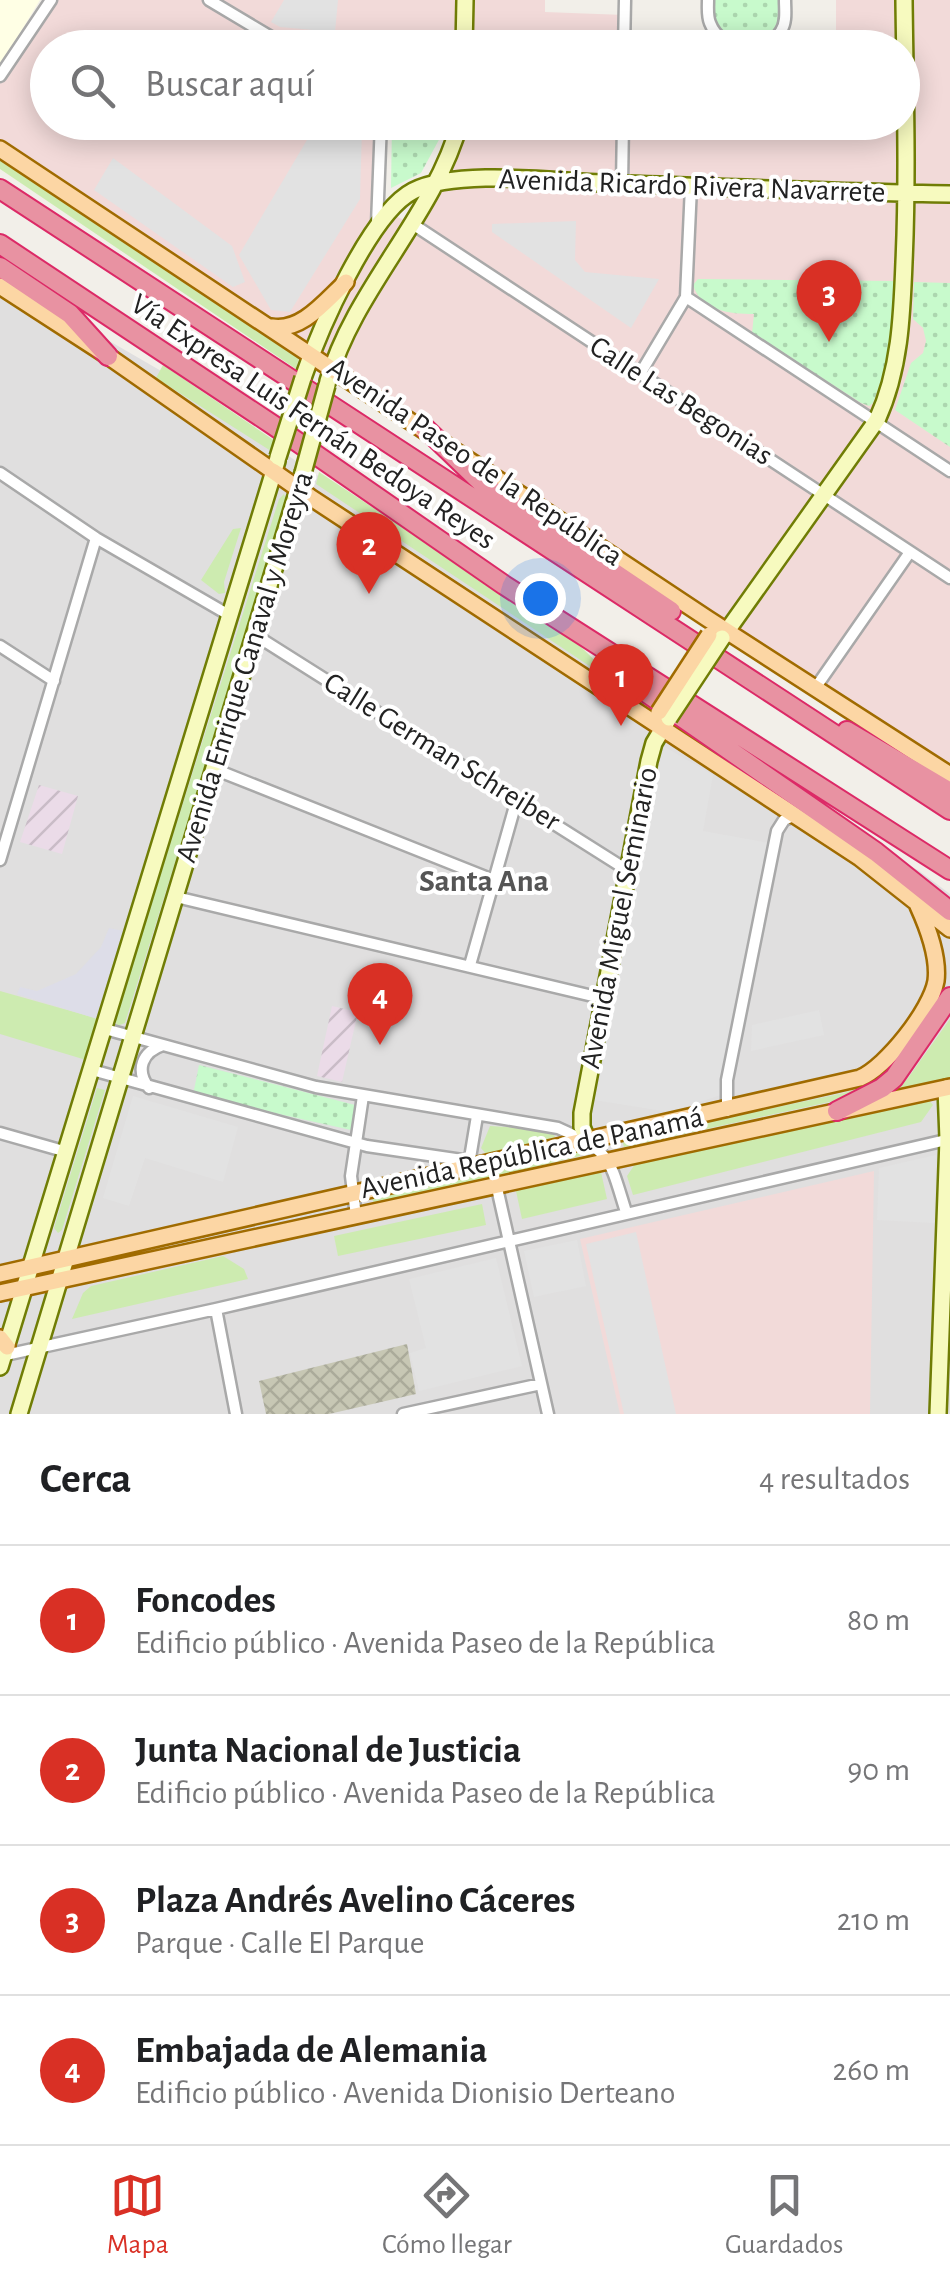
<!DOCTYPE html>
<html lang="es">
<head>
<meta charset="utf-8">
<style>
	:root { --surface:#fff; --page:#f2f2f2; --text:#202124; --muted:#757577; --line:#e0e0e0; --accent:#d93025 }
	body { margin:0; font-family:"Alegreya Sans",sans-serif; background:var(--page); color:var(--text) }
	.you { position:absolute; left:540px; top:598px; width:35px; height:35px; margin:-25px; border:8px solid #fff; border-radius:50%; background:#1a73e8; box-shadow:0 0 0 15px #1a73e833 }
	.badge { display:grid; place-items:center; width:65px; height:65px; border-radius:50%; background:var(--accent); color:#fff; font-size:32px; font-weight:700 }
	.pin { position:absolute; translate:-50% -82px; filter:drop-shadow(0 2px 5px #0008) }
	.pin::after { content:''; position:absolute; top:52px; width:35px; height:30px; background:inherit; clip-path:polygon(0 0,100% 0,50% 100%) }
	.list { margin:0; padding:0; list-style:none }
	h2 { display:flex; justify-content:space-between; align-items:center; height:130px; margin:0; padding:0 40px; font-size:42px }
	h2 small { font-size:32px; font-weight:400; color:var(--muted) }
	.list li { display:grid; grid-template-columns:65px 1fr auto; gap:30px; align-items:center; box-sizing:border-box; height:150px; padding:0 40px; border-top:2px solid var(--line) }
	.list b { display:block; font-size:38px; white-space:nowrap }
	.list p { margin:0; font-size:32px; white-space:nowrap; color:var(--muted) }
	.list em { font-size:32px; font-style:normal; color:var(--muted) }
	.icon { flex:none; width:55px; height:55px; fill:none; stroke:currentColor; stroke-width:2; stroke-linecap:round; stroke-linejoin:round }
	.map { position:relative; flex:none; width:950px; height:1414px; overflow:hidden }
	.search { position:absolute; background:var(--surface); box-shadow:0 5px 25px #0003; left:30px; right:30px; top:30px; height:110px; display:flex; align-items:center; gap:25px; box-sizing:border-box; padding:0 35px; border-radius:55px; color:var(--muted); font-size:38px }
	.sheet { height:730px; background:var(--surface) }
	nav { display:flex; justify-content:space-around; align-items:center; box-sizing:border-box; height:140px; border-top:2px solid var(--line); background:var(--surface); font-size:28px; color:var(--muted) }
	nav a { display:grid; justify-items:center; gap:5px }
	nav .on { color:var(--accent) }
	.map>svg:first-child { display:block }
	.residential { fill:#e0dfdf }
	.commercial { fill:#f2dad9 }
	.industrial { fill:url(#industrial-furrows) }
	.education { fill:#ffffe5 }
	.construction { fill:url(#construction-cross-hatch) }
	.grass { fill:#cdebb0 }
	.park { fill:url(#park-dots) }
	.parking { fill:#e2e2e2 }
	.plaza { fill:#dddde8 }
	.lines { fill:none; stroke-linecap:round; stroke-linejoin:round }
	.street-casing { stroke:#a9a9a9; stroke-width:15 }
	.secondary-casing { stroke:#707d05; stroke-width:20 }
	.primary-casing { stroke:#a06b00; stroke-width:20 }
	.highway-casing { stroke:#dc2a67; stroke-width:22 }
	.street { stroke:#fff; stroke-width:10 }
	.secondary { stroke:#f7fabf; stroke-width:15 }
	.primary { stroke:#fcd6a4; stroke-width:15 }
	.highway { stroke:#e892a2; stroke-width:18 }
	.secondary-bridge-casing { stroke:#707d05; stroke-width:20; stroke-linecap:butt }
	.primary-bridge-casing { stroke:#a06b00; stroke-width:20; stroke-linecap:butt }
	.secondary-bridge { stroke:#f7fabf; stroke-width:15 }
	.primary-bridge { stroke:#fcd6a4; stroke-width:15 }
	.labels { text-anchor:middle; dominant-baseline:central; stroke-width:8; stroke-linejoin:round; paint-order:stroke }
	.street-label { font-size:30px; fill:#222; stroke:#fff }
	.neighbourhood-label { font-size:32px; font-weight:bold; fill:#555; stroke:#fff }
</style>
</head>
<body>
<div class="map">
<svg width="950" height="1414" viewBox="0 0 950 1414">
	<defs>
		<pattern id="industrial-furrows" width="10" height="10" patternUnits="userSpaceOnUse" patternTransform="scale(2.5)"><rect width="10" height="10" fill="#ebdbe8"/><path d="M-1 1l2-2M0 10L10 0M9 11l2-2" fill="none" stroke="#c9bcc7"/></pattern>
		<pattern id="construction-cross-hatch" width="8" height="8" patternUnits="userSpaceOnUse" patternTransform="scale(2.5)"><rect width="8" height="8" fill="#c7c7b4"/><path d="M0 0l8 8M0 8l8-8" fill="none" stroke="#abab9a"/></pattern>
		<pattern id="park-dots" width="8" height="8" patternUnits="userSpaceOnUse" patternTransform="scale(2.5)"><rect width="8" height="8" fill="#c8facc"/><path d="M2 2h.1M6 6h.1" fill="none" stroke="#acd6af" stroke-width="1.8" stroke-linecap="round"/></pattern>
	</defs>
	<rect width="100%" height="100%" fill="#f2efe9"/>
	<path class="residential" d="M0,272L61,313L175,379L562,641L834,832L918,870L950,894V1414H0Z"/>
	<path class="commercial" d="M53,0H545V12L624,15V47L48,48V122L380,123L377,207L410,223L461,123L902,122V48L836,47V0H950V775L0,143V83Z
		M874,1171L870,1414H620L580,1239Z"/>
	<path class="industrial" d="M39,785L78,796L62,854L20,842Z
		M332,1006L358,1012L342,1082L317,1076Z"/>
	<path class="education" d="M0,0H40L0,66Z"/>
	<path class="construction" d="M407,1344L416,1394L329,1414H266L259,1381Z"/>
	<path class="grass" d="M0,153L300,354L296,369L0,169Z
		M163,365L275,441L271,451L156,378Z
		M319,472L576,642L624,689L316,484Z
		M284,494L287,502L125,1023L117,1026L115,1019L279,499Z
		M241,528L224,582L225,593L219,594L201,580L233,529Z
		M0,991L99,1019L86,1060L0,1034Z
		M950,1019V1080L888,1095L908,1078Z
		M879,1080L843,1099L624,1147L622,1140L844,1093Z
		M97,1088L105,1090L62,1230L58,1233L54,1228Z
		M927,1098L933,1105L921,1122L633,1195L627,1176L637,1161Z
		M490,1126L552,1130L555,1137L487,1155L481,1148Z
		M579,1150L580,1156L375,1205L371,1197Z
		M601,1172L607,1199L522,1219L516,1191Z
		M482,1204L486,1225L338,1256L334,1236Z
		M223,1256L244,1269L248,1279L72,1319L83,1293L91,1286Z"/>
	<path class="park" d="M714,0H781C781,8 782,17 779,25C768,49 729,45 717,24C713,16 714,9 714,0Z
		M392,123H448L421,173L391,188Z
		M698,279L893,281C893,325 890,361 873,403L869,406L861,403L752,333L754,314C730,314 701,311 693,285Z
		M914,282L950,283V447L895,410L911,363L923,353L926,341L923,328L913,319Z
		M199,1065L355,1105L351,1130L193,1095Z"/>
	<path class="parking" d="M284,0H338L335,32L280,27L271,22Z
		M317,123H356L362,127L360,199L290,312L271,310L239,255Z
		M113,158L232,246L245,282L233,287L94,190Z
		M576,221L575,260L585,272L659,279L631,328L492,232V224Z
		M663,746L713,775L703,831L769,843L724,1094L669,1112L594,1100Z
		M819,1010L824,1035L751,1051L752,1025Z
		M133,1096L238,1127L223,1182L145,1158L129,1206L103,1198Z
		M936,1155L934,1223L877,1220L879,1168Z
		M636,1232L676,1414H624L586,1244Z
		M577,1240L586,1286L534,1297L524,1251Z
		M496,1258L522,1366L419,1391L410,1353L426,1348L409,1279Z"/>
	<path class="plaza" d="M109,928L133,933L107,1022L17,994L20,987L37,991L76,974L101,947Z"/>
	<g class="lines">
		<g class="street-casing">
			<path id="street" d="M209,0L276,40L381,48
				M708,0C708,8 707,16 710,23C721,52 765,57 781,31C787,22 785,10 785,0
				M624,48L625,0
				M0,76L51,0
				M622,184L623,122
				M411,223L950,578
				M377,224L381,122
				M686,297L950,471
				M640,374L686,297L691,186
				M0,473L96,538L229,615
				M255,635L627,870
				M0,646L54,681
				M816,687L910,552
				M214,769L493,880
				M0,860L96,538
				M176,897L601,998
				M470,965L517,799
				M105,1029L316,1087L558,1128C612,1152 609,1158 626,1212
				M92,1070L367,1146L469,1161
				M149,1088C135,1070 142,1052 163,1045
				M727,1111V1080L777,831L784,820L796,815
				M0,1133L67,1152
				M469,1164L477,1116
				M497,1188L548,1414
				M356,1216L351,1176L363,1096
				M216,1309L236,1414
				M1,1356L216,1309L950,1139
				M403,1414L541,1384"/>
		</g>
		<g class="secondary-casing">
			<path id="secondary" d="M464,48L465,0
				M303,378C319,331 370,213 413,191C455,169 553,181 601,183C717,187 834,192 950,194
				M328,381C354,289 435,215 460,122
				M722,638L877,420C900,370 902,316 904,262C908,175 905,87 904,0
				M588,1141L582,1127V1113L649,761L654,743L669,718
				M0,1367L277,461
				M19,1414L303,473
				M938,1414L948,1139L946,1088"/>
		</g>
		<g class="primary-casing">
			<path id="primary" d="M0,149L708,619L950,775
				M0,286L108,356L310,497L860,858L950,929
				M272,327C302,332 326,300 346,282
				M0,1274L860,1078C886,1067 931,1010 936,981C939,957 928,928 918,906
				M0,1293L950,1087
				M0,1338L7,1347"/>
		</g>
		<g class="highway-casing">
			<path id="highway" d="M0,189L950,810
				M0,244L273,425L504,585L950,870
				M0,267L70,314L108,356
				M425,428L484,485L671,611
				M628,674L644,691L876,852L950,911
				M847,731L950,792
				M837,1111L882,1088L894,1078L950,997"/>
		</g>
		<use href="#street" class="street"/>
		<use href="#secondary" class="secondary"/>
		<use href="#primary" class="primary"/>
		<use href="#highway" class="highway"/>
		<g class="secondary-bridge-casing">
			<path id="secondary-bridge" d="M278,457L303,378
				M303,473L327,385
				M669,718L722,638"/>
		</g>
		<g class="primary-bridge-casing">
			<path id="primary-bridge" d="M659,712L709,635"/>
		</g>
		<use href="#secondary-bridge" class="secondary-bridge"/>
		<use href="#primary-bridge" class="primary-bridge"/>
	</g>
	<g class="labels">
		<g class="street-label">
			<text transform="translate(692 186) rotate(2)">Avenida Ricardo Rivera Navarrete</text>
			<text transform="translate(681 401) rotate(33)">Calle Las Begonias</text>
			<text transform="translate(313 422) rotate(34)">Vía Expresa Luis Fernán Bedoya Reyes</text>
			<text transform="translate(475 462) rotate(34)">Avenida Paseo de la República</text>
			<text transform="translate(245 667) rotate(-73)">Avenida Enrique Canaval y Moreyra</text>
			<text transform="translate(442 752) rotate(32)">Calle German Schreiber</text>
			<text transform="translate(619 918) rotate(-79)">Avenida Miguel Seminario</text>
			<text transform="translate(532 1153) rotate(-12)">Avenida República de Panamá</text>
		</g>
		<g class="neighbourhood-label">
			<text x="484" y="881">Santa Ana</text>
		</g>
	</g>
</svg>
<div class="you"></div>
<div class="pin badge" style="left:621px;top:726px">1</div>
<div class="pin badge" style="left:369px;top:594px">2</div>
<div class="pin badge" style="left:829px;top:342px">3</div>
<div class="pin badge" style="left:380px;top:1045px">4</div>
<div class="search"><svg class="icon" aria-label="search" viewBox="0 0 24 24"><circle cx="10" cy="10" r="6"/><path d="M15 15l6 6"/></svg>Buscar aquí</div>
</div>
<section class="sheet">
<h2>Cerca<small>4 resultados</small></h2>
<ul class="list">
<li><span class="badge">1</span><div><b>Foncodes</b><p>Edificio público · Avenida Paseo de la República</p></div><em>80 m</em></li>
<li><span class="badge">2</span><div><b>Junta Nacional de Justicia</b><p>Edificio público · Avenida Paseo de la República</p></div><em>90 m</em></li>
<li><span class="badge">3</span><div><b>Plaza Andrés Avelino Cáceres</b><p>Parque · Calle El Parque</p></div><em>210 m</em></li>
<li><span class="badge">4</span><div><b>Embajada de Alemania</b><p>Edificio público · Avenida Dionisio Derteano</p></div><em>260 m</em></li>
</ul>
</section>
<nav>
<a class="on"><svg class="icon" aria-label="map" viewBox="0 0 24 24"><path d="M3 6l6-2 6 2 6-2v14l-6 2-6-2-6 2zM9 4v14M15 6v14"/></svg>Mapa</a>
<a><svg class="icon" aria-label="directions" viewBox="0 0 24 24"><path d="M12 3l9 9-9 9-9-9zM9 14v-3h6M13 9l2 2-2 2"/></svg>Cómo llegar</a>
<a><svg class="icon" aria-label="saved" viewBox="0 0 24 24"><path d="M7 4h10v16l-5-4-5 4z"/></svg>Guardados</a>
</nav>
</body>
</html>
